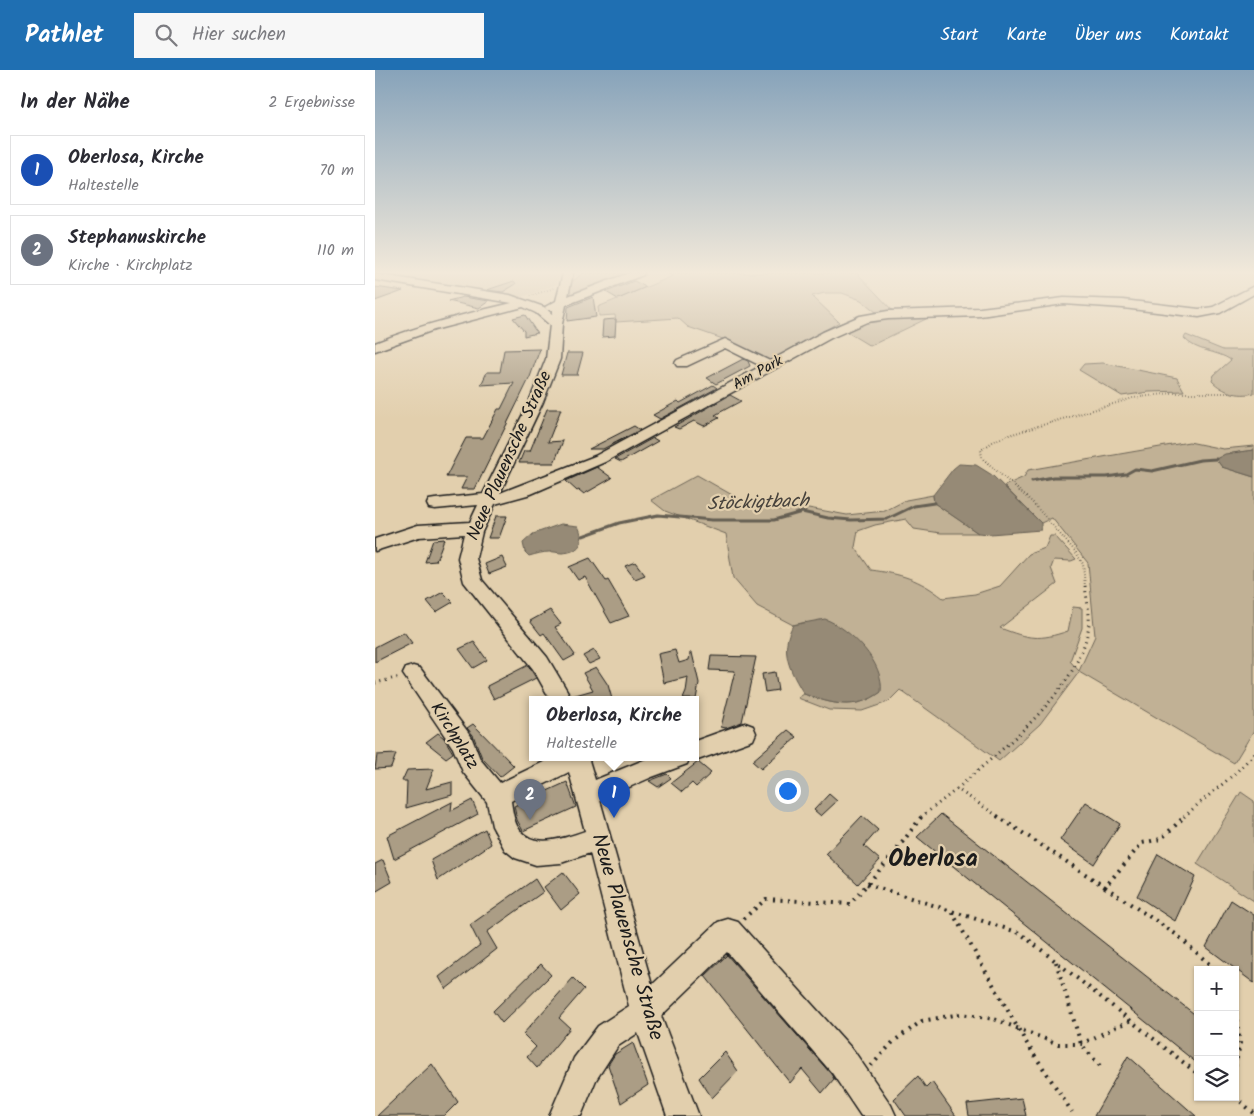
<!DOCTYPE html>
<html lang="de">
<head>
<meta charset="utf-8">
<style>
	:root { --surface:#fff; --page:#f7f7f7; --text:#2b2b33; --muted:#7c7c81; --line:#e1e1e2; --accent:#1f6fb2 }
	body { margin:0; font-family:Kalam,sans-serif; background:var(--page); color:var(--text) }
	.controls { position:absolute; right:15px; bottom:15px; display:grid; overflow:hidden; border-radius:0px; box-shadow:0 1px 4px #0004 }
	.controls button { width:45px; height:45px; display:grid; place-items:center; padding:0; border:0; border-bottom:1px solid var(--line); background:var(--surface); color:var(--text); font:25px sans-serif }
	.you { position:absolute; left:412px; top:720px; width:18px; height:18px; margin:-12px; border:4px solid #fff; border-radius:50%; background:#1a73e8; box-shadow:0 0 0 8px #1a73e833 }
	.badge { display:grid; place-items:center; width:32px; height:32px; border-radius:50%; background:var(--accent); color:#fff; font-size:16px; font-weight:700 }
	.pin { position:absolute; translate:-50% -41px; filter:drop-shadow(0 1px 2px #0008) }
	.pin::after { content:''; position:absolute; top:26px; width:18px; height:15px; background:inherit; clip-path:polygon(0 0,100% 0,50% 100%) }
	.popup { position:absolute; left:154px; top:626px; width:170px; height:65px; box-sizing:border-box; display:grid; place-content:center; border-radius:0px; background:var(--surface); filter:drop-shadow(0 1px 4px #0005); font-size:16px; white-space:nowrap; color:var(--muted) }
	.popup b { font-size:19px; color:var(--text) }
	.popup::after { content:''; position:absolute; left:50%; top:100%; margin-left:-10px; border:10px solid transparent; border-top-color:var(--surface) }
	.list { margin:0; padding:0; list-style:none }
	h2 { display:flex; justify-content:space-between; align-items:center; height:65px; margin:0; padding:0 20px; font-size:21px }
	h2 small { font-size:16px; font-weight:400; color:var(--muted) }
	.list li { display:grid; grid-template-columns:32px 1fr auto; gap:15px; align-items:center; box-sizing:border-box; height:70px; margin:0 10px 10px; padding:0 10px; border:1px solid var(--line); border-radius:0px }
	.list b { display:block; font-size:19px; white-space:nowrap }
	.list p { margin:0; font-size:16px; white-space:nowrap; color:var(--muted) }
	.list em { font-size:16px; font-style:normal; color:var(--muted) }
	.icon { flex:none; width:28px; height:28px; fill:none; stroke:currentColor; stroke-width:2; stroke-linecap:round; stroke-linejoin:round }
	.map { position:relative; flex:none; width:879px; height:1046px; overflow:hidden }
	header { display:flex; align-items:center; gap:30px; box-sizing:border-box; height:70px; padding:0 25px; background:var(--accent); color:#fff }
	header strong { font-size:24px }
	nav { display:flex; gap:28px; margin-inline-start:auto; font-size:18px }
	.search { width:350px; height:45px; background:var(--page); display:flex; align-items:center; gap:12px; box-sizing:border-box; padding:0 18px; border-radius:0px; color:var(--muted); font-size:19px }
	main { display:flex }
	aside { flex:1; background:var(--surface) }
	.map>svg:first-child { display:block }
	.built { fill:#d2c0a1 }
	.green { fill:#c1b195; stroke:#6e6658 }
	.water { fill:#968a76; stroke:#655e52 }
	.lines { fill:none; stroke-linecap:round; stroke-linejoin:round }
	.stream { stroke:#655e52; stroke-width:3 }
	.building { fill:#ab9d85; stroke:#1c1c1c }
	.minor-casing { stroke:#1c1c1c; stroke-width:3 }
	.path-far2 { stroke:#1c1c1c; stroke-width:2; stroke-dasharray:0.5 2.5; stroke-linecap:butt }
	.path-far1 { stroke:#1c1c1c; stroke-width:3; stroke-dasharray:1 4.5; stroke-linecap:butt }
	.path { stroke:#1c1c1c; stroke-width:4; stroke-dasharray:2 5.5; stroke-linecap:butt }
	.minor { fill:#e2cfad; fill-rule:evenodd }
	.labels { text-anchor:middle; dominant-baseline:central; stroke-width:4.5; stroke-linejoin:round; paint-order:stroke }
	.far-street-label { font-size:15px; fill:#1c1c1c; stroke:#e2cfad }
	.street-label { font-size:18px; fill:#1c1c1c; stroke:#e2cfad }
	.water-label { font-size:19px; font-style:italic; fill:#47423c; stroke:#e2cfad }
	.near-street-label { font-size:21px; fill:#1c1c1c; stroke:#e2cfad }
	.near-quarter-label { font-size:24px; font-weight:bold; fill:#1c1c1c; stroke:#e2cfad }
</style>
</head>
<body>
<header>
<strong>Pathlet</strong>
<div class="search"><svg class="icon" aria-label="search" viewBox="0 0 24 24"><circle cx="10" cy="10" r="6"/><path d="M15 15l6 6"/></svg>Hier suchen</div>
<nav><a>Start</a><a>Karte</a><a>Über uns</a><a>Kontakt</a></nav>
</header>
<main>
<aside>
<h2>In der Nähe<small>2 Ergebnisse</small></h2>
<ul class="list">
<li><span class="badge" style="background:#1a4fb4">1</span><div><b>Oberlosa, Kirche</b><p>Haltestelle</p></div><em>70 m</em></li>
<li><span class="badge" style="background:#6b7280">2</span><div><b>Stephanuskirche</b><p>Kirche · Kirchplatz</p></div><em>110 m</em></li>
</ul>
</aside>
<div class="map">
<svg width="879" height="1046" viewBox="0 0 879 1046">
	<rect width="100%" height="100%" fill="#e2cfad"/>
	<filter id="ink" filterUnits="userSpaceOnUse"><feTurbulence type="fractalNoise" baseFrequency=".02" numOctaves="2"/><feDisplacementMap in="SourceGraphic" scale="10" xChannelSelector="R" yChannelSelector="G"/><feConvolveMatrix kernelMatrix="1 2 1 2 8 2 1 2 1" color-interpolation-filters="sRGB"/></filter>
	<g filter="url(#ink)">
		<path class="built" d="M9,203H185L182,214L147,227Z"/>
		<path class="green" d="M208,203H259L196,228H191L193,215Z
			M290,203H482L518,241L501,242L486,230L467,223H450L437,226L464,252L393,294L348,269L313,257L303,248L241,252L240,245L224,246L223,237L298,206Z
			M551,246V249L495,276L467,259L489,250Z
			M811,265L848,280H879V323C863,327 848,322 837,311L839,305L856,290C841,280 821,282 809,268Z
			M728,293L802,308L809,321L774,322L747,326L704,300L709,294Z
			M814,372L848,379L879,376V380L864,382L841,389L847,397L879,407V660L859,693L704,602L665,654L624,691L525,620L513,632L487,641L454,640L423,628L429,624C457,634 480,641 506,622L431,552L418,555L382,536L358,508L351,464L290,441L276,430L322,405L366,430L404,440L428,437L472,445L510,441L531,430L558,425L559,433L603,463H566L539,459L531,449L500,455L483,461L480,477L496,500C526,504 544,509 568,528L600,524L625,516L654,484L670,478L675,466H680L701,489L696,491L679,490L676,498L682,514L625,558C654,569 664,571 693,561L698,537L707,538V558L695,591L704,601L720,566L713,493L677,448L666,453L629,416L649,407L653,400Z
			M866,722L879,731V831L822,794Z"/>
		<path class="water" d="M879,380V407L847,397L841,389L850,384Z
			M584,394L601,395L617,405L666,453V460L615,464L603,463L559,433L558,425L578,399Z
			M186,454L203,456C211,472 205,482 187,483C183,483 178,481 174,482C168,482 161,484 154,486L150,482L148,473L158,464Z
			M450,549C476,559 510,593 506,622C480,641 457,634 429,624C415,601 404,581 418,555Z"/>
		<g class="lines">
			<path class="stream" d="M657,411L678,407H732L751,404L760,399L777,401L825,390L841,389
				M208,466L244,453L283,445L337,450H399L427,442L453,448L476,450L512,449L539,436L559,433"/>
		</g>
		<path class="building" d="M139,211L141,214L128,222L112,220Z
			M259,211L271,217L243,229L231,222Z
			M0,217L28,221L0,231Z
			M88,227L114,231L104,238L73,231Z
			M218,227L221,247L192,251L193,237Z
			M150,245L162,263L149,266V261L138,248Z
			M241,249L240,266L227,267L228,250Z
			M165,279L155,307L100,419H86L92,407H71L79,391L91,368H108L123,339H126L139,313L106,315L112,302H125L129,280Z
			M192,283H208L202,305H186Z
			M368,289L373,291L375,296L341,314L332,308Z
			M338,315L342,318L285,349L278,345L303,331L305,333Z
			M355,325L366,331L340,345L344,348L329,356L319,351L304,359L299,357Z
			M172,339H186L173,372L188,371L179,393H144L149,381H155Z
			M259,356L265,360L228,379H214Z
			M278,368L283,371L246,392L240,389Z
			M222,397L237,408L209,424L204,420L202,421L191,411Z
			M121,446H132L124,468H113Z
			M69,469L61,491L50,492L58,470Z
			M127,487L132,497L114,504L110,494Z
			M215,488L231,511L233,510L254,546L236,553L210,507L203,510L194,497Z
			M260,492L270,505L260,509L250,496Z
			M68,522L78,532L61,542L52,531Z
			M175,540L186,554L180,557L200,585L189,591L169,563L166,565L155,551Z
			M29,562L37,573L0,592V577Z
			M99,572L112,590L98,598L84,579Z
			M219,580L225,589L214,594L208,586Z
			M300,580L304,593L314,590L315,583H317L324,613L321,629H308L311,622L313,607L289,613L283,584Z
			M336,586L381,587L367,652L351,658L346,657L360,601L334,600Z
			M153,595L161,608L119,629L112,616Z
			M221,597L233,615L237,629H199L197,626L218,620L208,603Z
			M400,602L403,620L390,622L387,604Z
			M98,654L139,696L125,707L107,688L98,665L92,658Z
			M413,660L422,667L386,699L377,691Z
			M63,663L69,668L78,683L71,688L51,672Z
			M21,684L16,698L0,699L2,685Z
			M323,692L336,703L321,717L317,713L307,722L296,713Z
			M59,699L51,719L77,712V725L31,738L32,711H27L32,700Z
			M292,704L296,708L283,717L274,711Z
			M192,712L201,737L148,761L147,759L142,750L139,736Z
			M454,724L462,731L446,746L439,740Z
			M97,730L103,744L19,789L12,766L77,732L76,741Z
			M711,732L745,754L719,794L685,770Z
			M566,744L823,947V994L542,767Z
			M487,746L503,760L489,776L505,790L483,814L451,784Z
			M110,759L116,774L63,810L56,790Z
			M783,784L820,807L800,851L762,826Z
			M8,790L17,812L0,822V794Z
			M188,802L205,824L186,840L169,817Z
			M160,809L168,822L112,862L122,879L71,919L64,907L105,875L95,855Z
			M856,830L879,845V913L831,877Z
			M352,885L456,1004L459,1009L447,1023L427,999L415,1013L330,906Z
			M166,894L176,905L127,953L118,941Z
			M198,908L209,919L184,948L195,958L162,998L152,987L161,977L148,964Z
			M258,973L273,1015L246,1033L233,995L240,984Z
			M350,982L363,1001L337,1028L324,1008Z
			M753,986L821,1046H719Z
			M57,994L83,1032L69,1046H2Z
			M543,1006L551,1018L557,1012L581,1046H531L519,1029Z
			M647,1028L651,1046H594L592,1034Z"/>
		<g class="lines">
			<g class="minor-casing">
				<path id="minor" d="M188,203H198L193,226L254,203H269L268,205L191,235L187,254L185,289L168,332L125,423L220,386L386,296L350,278L312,296H302L300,293L302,290L350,269L395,291L448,262L485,246L513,241L605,238L689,228L748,230L824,239L838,237L879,216V224L845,243L824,247L748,238L689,234L605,246L513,249L492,252L456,268L230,392L156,424L120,434L107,462L101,488L107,510L172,587L197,629H175L158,599L89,512L83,488L89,464L44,467L0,481V469L43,455L95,452L103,435L60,439L54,438L52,434L54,430L60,429L108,424L154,332L171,289L175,255L161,243L148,237L59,260L0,281V273C45,255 90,244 137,233L0,210V204L135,225L169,237L177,244L178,240H172L170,237L181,231Z
					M38,596L45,598L96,666L105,689L125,713L179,687H213L220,710L276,687H320V671L370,653L378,656L381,663L378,670L320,691L314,689L312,694L277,707L225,730L277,915L343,852L353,849L363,852L479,981L516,1035L521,1046H486L457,1003L352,882L286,946L324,1046H292L263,963L243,976L221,1010L206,1046H174L199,988L223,956L254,936L215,783L186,793L161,795L140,788L130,780L117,756L112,732L88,702L78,678L28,604L31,598ZM194,702L210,761C187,769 151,782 140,751C138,745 137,738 136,731Z"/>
			</g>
			<path class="path-far2" d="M155,226L179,218
				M710,517L708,494L700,481L657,432L607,388L606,380L619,371L634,365L758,328L797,323H855"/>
			<path class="path-far1" d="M0,613L25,607
				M582,719C628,677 706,620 714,554C715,542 711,527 710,515
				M546,747L582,719L624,747
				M809,747C832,725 859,708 879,683"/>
			<path class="path" d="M622,746L730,817L767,773L786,769L810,746
				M492,814L645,863L823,1004
				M730,817L802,865L841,900
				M577,842L649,969L697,1042
				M368,849L391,829L475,834L517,786L547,746
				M681,892L706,974L725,996
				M860,935L865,974L860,997
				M496,996L519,971L547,951L585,944L619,949L683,974H706L756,950
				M860,1027L879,1043"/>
			<use href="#minor" class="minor"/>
		</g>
	</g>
	<linearGradient id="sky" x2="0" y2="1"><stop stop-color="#87a3ba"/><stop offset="0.58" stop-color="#f2e9da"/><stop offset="1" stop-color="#f2e9da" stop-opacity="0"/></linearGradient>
	<rect width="879" height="349" fill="url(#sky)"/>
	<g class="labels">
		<g class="far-street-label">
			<text transform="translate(383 303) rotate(-29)">Am Park</text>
		</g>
		<g class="street-label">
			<text transform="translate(135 386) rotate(-66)">Neue Plauensche Straße</text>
			<text transform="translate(79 666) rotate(58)">Kirchplatz</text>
		</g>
		<g class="water-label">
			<text transform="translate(383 433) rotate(-2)">Stöckigtbach</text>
		</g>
		<g class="near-street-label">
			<text transform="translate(252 867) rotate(74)">Neue Plauensche Straße</text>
		</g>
		<g class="near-quarter-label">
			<text x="558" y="789">Oberlosa</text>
		</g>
	</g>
</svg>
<div class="controls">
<button>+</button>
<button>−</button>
<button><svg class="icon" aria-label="layers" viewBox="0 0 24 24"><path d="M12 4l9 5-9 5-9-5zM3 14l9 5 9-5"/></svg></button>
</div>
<div class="you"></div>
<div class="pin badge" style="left:239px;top:748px;background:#1a4fb4">1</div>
<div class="popup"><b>Oberlosa, Kirche</b>Haltestelle</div>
<div class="pin badge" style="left:155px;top:750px;background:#6b7280">2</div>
</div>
</main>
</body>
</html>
